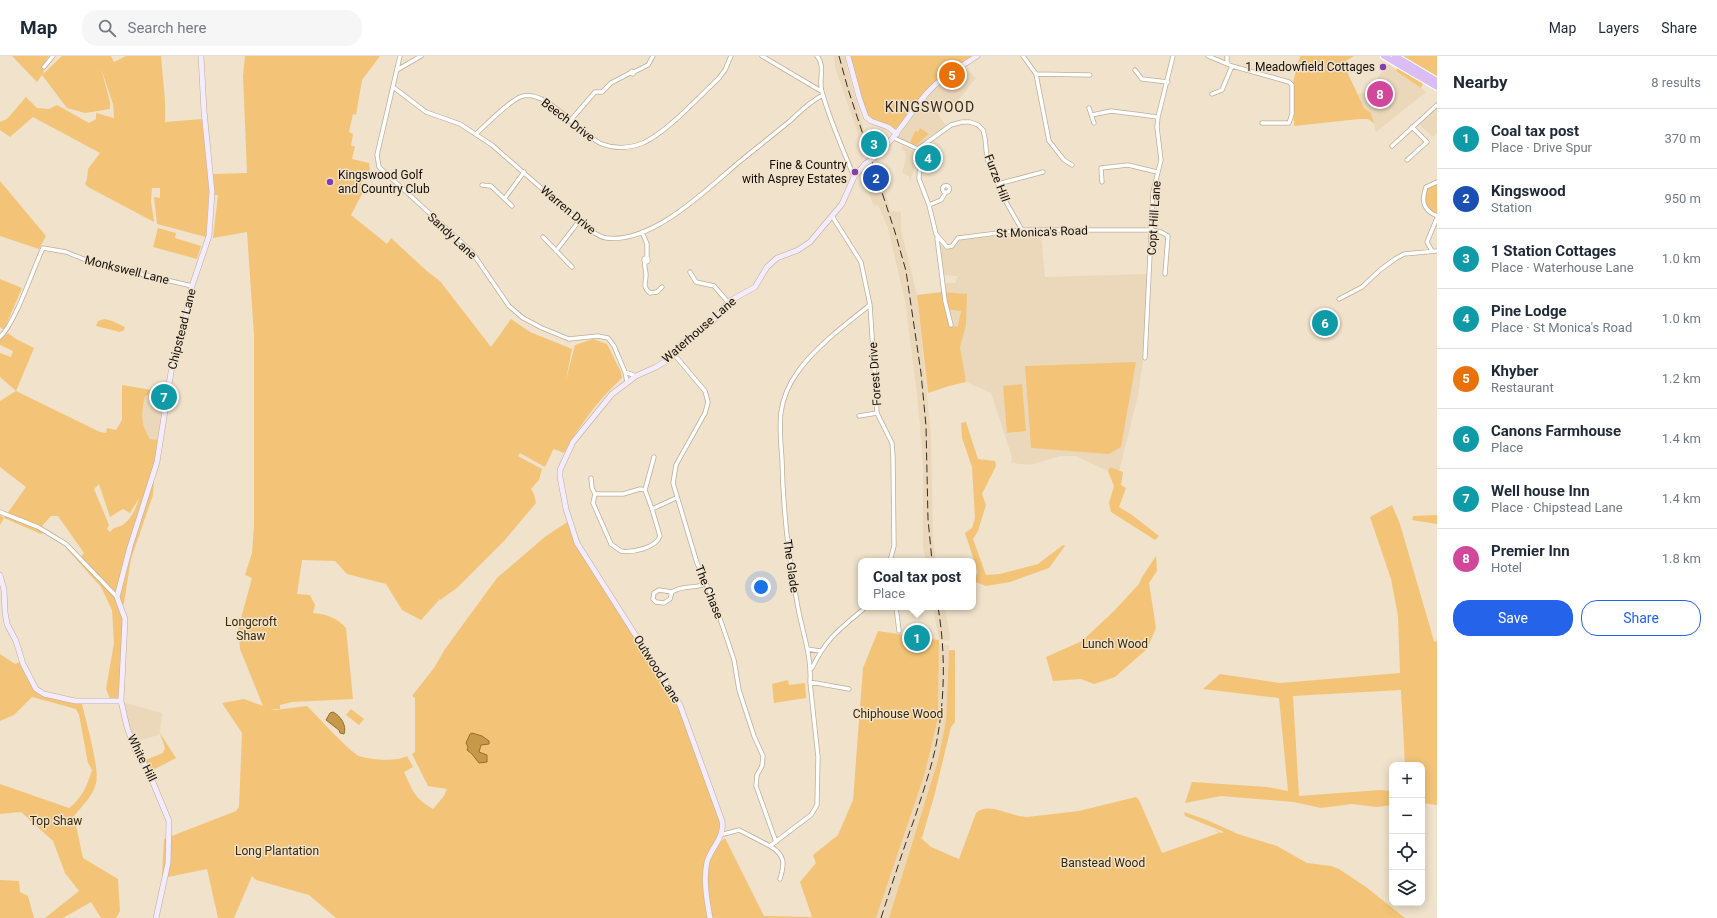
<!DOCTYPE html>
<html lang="en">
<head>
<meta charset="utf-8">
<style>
	:root { --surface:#fff; --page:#f6f6f7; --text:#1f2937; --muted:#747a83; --line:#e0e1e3; --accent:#2563eb }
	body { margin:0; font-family:Roboto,sans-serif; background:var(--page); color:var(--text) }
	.controls { position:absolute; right:12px; bottom:12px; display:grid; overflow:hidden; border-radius:8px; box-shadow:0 2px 10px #0003 }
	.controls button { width:36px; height:36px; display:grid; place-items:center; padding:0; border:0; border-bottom:1px solid var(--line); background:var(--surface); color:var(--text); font:20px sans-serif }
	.you { position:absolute; left:761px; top:531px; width:14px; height:14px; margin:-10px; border:3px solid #fff; border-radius:50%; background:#1a73e8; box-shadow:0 0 0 6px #1a73e833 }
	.badge { display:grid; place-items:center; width:26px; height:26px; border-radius:50%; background:var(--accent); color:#fff; font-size:13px; font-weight:700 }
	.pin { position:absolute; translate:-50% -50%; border:2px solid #fff; box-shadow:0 1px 4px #0006 }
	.popup { position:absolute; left:858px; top:502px; width:118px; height:52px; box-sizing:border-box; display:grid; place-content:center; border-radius:8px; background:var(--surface); filter:drop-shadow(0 1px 3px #0005); font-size:13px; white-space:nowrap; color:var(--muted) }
	.popup b { font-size:15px; color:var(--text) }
	.popup::after { content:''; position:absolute; left:50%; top:100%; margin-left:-8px; border:8px solid transparent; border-top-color:var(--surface) }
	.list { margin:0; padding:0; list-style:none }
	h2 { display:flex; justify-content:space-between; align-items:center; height:52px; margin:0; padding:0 16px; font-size:17px }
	h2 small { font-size:13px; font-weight:400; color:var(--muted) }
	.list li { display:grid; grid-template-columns:26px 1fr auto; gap:12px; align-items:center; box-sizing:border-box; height:60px; padding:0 16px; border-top:1px solid var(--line) }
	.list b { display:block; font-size:15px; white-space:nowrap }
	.list p { margin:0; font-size:13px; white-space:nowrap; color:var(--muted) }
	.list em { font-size:13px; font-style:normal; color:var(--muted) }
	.actions { display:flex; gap:8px; padding:12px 16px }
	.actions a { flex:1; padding:9px 0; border:1px solid var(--accent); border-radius:16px; text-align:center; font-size:14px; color:var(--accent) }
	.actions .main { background:var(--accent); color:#fff }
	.icon { flex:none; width:22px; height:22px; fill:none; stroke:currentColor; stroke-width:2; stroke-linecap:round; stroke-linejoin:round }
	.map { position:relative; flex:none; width:1437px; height:862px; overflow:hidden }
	header { display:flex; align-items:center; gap:24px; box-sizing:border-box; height:56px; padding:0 20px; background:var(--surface); border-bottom:1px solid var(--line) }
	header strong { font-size:19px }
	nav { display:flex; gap:22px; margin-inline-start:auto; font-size:14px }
	.search { width:280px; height:36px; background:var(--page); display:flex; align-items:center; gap:10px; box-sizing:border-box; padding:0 14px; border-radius:16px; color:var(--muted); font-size:15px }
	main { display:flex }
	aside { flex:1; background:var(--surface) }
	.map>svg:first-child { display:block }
	.built { fill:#ebd8bb }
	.green { fill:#f3c477; fill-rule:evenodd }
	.water { fill:#c69847; stroke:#906f34 }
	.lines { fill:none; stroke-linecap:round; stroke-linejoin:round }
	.street-casing { stroke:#bcae99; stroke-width:5 }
	.secondary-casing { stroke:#bcae99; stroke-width:6 }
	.highway-casing { stroke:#fff; stroke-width:8 }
	.street { stroke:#fff; stroke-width:3.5 }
	.secondary { stroke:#f4ebfc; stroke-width:5 }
	.highway { stroke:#dabdf5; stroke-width:6 }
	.rail { stroke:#322c23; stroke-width:1; stroke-dasharray:8 4; stroke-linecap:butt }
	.secondary-bridge-casing { stroke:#bcae99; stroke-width:6; stroke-linecap:butt }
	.secondary-bridge { stroke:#f4ebfc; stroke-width:5 }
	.poi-dot { fill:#823eb1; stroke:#f0e2cb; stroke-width:1.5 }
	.labels { text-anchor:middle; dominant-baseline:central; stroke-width:3; stroke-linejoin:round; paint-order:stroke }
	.poi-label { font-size:12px; fill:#130e07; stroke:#f0e2cb; text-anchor:end }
	.street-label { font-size:12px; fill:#130e07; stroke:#f0e2cb }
	.park-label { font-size:12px; fill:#3a2702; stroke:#f0e2cb }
	.quarter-label { font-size:14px; letter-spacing:1px; fill:#352a18; stroke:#f0e2cb }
</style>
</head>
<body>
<header>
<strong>Map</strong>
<div class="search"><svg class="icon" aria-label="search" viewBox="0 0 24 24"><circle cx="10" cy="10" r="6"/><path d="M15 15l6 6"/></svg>Search here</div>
<nav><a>Map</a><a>Layers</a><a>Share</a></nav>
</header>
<main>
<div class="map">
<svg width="1437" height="862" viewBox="0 0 1437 862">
	<rect width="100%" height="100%" fill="#f0e2cb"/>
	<path class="built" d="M834,0H846V8L871,99L866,101L835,11Z
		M1388,8L1426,36L1376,76L1371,57L1364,52L1358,38L1368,35Z
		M964,11L976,22L961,41L938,58L946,70L918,91L897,82L930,36L948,20Z
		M1437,53V77L1433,81L1420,69Z
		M903,90L915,96L917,103L910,126L909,120L902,117L906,103L905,96L902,93Z
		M879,101L880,111L877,114L880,121H882L890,155L901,156V174L917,239L931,379L933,484L936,505H926L923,490V406L917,338L905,245L888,172L878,149L874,150L861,118L867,114L866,109Z
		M1041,178L1045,221L1148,218L1145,291L1138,339L1119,415L1110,411L1108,415L1075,400H1060L1030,409L1011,407L1012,401L991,337L966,326L949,272L942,236L945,227H955L958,220L943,219L939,189L948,193L955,191L961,183Z
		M163,336L167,337L159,384L150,383L144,374L141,360L145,339Z
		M933,551H945L950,581L949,585L939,584Z
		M939,588L949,589V594L946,664L938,704L889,862H876L924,720L938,662Z
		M125,647L162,657L160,677L158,679L134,686L125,657Z"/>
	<path class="green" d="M12,0H49L46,4L43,18L62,0H111L114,6L126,0H161L165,45V66L202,63L209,134L206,181L157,168L154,141L160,142V132H152L151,145L154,166L88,131L85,128L87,123L88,113L100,97L33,61L10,81L0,74V66L7,63L26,41L37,52L49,53L57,49L89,67L96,63V57L114,62L113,48L101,12L110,46V53L85,57L67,52L42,19L37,26Z
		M245,0H380L362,24L356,59L353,58L349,76L353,78L351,90H355L352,103L369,107L370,115L361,127V133L363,136L351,159L387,188L391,182L428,216L440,225L491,291L511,263L530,276L572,293L566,324L575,289L593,283L607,288L621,316L622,322C599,343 579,370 564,397L554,393L553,394L545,411L520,397L518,400L542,413L539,424L531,433L534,438L536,447L504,485L457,532L440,544V543L421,564L402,554L386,528L347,518L335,505L302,504L297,538L310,539L315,549L313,557C326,558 337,562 346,572L353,643L292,646L280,649V653H270L275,654L307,650C315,658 351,697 359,700C371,704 396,706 407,700L413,711L404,716C413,735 414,742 433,753L444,740L447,733L428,730L412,698L415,696V642L412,640L434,612L445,593L497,522L546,480L569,465L574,480L680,649L721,768L718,782L709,797L704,835L708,862H336L309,839L256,824L252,820L234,862H218L207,813L168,821L162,819L164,783L236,755L239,751L242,677L222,647L244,643L263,650L240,593L238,573L252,522L245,519L252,497L254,469V279L247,176L213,182L218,139H214L213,118L247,117L243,20Z
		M848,0H977L927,37L897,78L869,64Z
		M1300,0H1354L1343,7L1364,52L1371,57L1374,67L1368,63H1359L1294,70L1293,26Z
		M1399,0H1437V22Z
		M1397,12H1401L1424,25L1421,32L1396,15Z
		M920,72L929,78L916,89L910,87L915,75L918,76Z
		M0,125L46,180L39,193L0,180Z
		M1437,126V160L1424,150L1426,131Z
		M158,172L176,177L175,182L201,190L197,203L153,191Z
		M0,223L22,232L4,274L0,271Z
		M942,236L967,238L966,269L960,291L966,326L949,330L928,337L917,239ZM945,253L961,255L958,270L952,271L949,270Z
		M105,263L112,265L125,271L124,274L120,276L96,270L98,265Z
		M8,277L16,283L34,292L16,335L100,376L106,377L107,372L116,374L122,364V329L158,335L145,340C141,358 140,367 150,383L159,384L155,407L153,439L131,503L124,547L120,553L124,564L118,644L110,643L106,633L114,587L112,554L101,531L66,492L67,490L83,508L92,511L81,501L84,497L58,460H51L41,471L44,476L41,478L4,462L0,469V459L4,462L26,431L0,411V345L16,335L0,321V297L11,301L13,295L0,289V284ZM99,428L110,461L123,453L130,457L139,442C136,452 132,462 124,468C119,472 116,469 110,476L107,473L109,469L94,433Z
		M1136,306L1121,391L1109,398L1031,392L1025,310Z
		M1022,328L1026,375L1007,377L1003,330Z
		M966,366L978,403L995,405L996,410L982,438L986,449L978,475L973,483L986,519L1000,518L1038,508L1063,489L1065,490L1049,512L1010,526L986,530L973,525V520H976L978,516L965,477L972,472L975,462L972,411L962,382L961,367Z
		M1110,411L1123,416L1121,429L1126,432L1119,451L1132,459L1159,480L1155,484L1111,456L1109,447L1114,430L1108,415Z
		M1392,449L1400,468L1434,585L1437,586V749L1422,747V709H1405L1401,634L1293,640L1299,740L1380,734L1392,735V749L1377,751L1352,748L1321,752L1294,746L1221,740L1185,747L1192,726L1267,731L1288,735L1279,642L1203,633L1220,618L1280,627L1400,617L1398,560L1391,523L1370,461Z
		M1437,459V468L1412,464L1413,460Z
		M1156,500L1157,515L1149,527L1156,572L1147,593L1115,621L1094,628L1081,623L1053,625L1046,601L1082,585L1114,555L1139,528L1142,521Z
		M878,575L939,584L938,662L930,696L924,720L876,862H713C707,838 702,798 725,782L764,860L812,861L800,826L816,807L813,799L838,779L853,744L863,612Z
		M949,594H955V666L951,671L935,737L922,782L919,780L931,791L959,803L976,757C988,745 1011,761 1027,761L1079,755L1136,741L1139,744L1162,797L1219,777L1215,774L1221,777L1224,776L1185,760L1184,756L1207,764L1238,778L1277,790L1307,807L1331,810L1339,813L1366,831L1405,862H889L938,704L946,664Z
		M0,598L15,608L20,606L42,639L80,646L82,648C86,665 100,713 96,727C93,740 82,750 74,760L83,802L118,823L120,855L116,862H101L91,846L63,862H45L79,835L65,817L53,785L21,756L0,758V728L69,752C82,742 87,730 92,714L88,707L79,659L76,653L32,641L14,659L0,665Z
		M788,624L789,629L805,627L806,642L774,647L772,628Z
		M351,653L364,663L359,669L346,659Z
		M160,677L176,702L151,715L143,705L163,697L165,692Z
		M0,824L19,825L20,836L28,840L34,862H0Z"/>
	<path class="water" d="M333,656C341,660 347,670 344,678L340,677L339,674L326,664L330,657Z
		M472,677L482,680L489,685V688L481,689L479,696L487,699V706L479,707L472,698L467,694L468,691L466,687L470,678Z"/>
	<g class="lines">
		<g class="street-casing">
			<path id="street" d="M400,0L377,99L379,111L472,196L509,250L523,262L542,272L569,283L598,280L608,282L614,290L625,316L627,326
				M762,0L821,35
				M817,0C826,10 818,24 822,36C830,65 843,93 854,121
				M1023,0L1036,18L1090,19
				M1208,0L1232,10L1289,26L1292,29V58L1289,67H1262
				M1227,8V0
				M44,11L53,0
				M397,14L421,0
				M1135,14L1142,23L1168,26
				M634,16L633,18L630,17L632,15L634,16L648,9L653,0
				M1036,18L1049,85L1064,104L1072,109
				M393,31L426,56L460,68L492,89L587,172C593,176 599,181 606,182C652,188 705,135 738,107C755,93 773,79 790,65C801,55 809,46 823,39
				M1212,38L1222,34L1232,10
				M1089,52L1094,67
				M1092,59L1111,55L1158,61
				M570,65L595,36H602L611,27L630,17
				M476,78C488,67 507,47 520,41C545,30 580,79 602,88C615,93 630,92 643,87C666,77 700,40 719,22L725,14L731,0
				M894,82L918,93L951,69L962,66H970L978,69L983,74L985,82L987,103L1006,146L1022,174
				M1392,90L1437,49
				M918,93L920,100L919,123L929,149L936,178L947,191L952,190L958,182L1022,174H1152L1161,176L1168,180L1165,218
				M1407,104L1427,86L1412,71
				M1102,126L1101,112L1128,109L1157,116
				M1437,126L1426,131C1421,145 1423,154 1437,160
				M998,128L1043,116
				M482,129L491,130L512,150
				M942.5 133a3.5 3.5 0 1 1 7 0a3.5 3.5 0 1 1-7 0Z
				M505,142L524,116
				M929,149L941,144L946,136
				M832,160L861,206L870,249L877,357L892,387L893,401L894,490L890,505
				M642,176L647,188V202
				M543,181L572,211
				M937,182L945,245L951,269
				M556,195L579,165
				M1432,195L1427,186L1437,162
				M644 204a2 2 0 1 1 4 0a2 2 0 1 1-4 0Z
				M645,206C644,211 646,214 646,219C646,226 642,231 650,237L657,236L662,231
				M690,216L696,226L714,230L728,246
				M1339,243L1362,231L1380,214L1395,203L1404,198L1437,195
				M0,281C15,268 33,213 43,192L66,196L101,210L128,215L192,230
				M673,297L705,335L708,346L705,357L676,409L673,427L697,507L715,548L729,589L734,604L739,634L754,680L763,700L762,710L757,719L756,730L776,786
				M1145,302L1153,136L1161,104L1157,71L1158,61L1173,0
				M625,316L636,320
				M859,360L877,357
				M591,422L592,432L595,438L593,447L611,488L621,495C632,497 656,492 660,480L652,453L645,434L654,401
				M595,438H623L640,433L645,434
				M652,453L676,442
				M0,456L38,471L66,488L117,541
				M672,536L659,534L654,537L653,543L656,546L664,547L670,543L672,536C683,529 694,533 705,528
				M896,551L899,575
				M807,593L820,595
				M812,612C827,581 840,573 866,551
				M810,626L849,633
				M722,777L724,778L739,774L770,790
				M780,823C785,807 785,799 770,790L811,759L817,749L818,701L810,626C812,599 801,572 797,546C788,499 783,452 782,404C781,389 779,371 781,356C783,343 789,328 797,317C813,293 847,267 870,249"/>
		</g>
		<g class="secondary-casing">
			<path id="secondary" d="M848,0L859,41L866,61L871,65L888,71L897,78
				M876,100C896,82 909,58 927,37C941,21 959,12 977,0
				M0,519L4,534L5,556L7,568L16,585L23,608L36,633L44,638L75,645H121
				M156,862L168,807L169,765L147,712L136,696L127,671L121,645L125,563L117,541L130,491L157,406L171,316L183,275L192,230L209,180L212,136L204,55L201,0
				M710,862C707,845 703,823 707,806C711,791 725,782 722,765L680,649L577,487L566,453L560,421V414L573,386L612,338L636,320L656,311L666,305L681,288L713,265L728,246L755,231L767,211L777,202L798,194L810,186L842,148L854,121L865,108"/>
		</g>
		<g class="highway-casing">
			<path id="highway" d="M1384,0L1437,31
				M1395,0L1437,25"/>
		</g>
		<use href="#street" class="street"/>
		<use href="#secondary" class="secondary"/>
		<use href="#highway" class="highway"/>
		<path class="rail" d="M839,0L848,33L895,176L906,215L921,317L926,370L928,463L932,505
			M881,862C892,828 903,794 915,761C922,739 930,716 935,694C945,647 946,598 938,551"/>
		<g class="secondary-bridge-casing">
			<path id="secondary-bridge" d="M865,108L876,100"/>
		</g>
		<use href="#secondary-bridge" class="secondary-bridge"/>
	</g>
	<g class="poi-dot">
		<circle cx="1383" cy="11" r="4"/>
		<circle cx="855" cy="116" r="4"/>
		<circle cx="330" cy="126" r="4"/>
	</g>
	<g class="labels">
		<g class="poi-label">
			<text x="1375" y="11">1 Meadowfield Cottages</text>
			<text x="847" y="109">Fine &amp; Country<tspan x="847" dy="14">with Asprey Estates</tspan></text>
			<text x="338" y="119" text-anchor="start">Kingswood Golf<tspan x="338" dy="14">and Country Club</tspan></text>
		</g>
		<g class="street-label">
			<text transform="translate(568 64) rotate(37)">Beech Drive</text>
			<text transform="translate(997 122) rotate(69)">Furze Hill</text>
			<text transform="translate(568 154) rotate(40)">Warren Drive</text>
			<text transform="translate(1154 162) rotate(-86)">Copt Hill Lane</text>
			<text transform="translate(1042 176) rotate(-2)">St Monica's Road</text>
			<text transform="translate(452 180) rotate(43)">Sandy Lane</text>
			<text transform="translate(127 214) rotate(14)">Monkswell Lane</text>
			<text transform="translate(182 273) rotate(-76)">Chipstead Lane</text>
			<text transform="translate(699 274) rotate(-41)">Waterhouse Lane</text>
			<text transform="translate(875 318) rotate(-94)">Forest Drive</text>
			<text transform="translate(791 510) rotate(82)">The Glade</text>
			<text transform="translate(709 536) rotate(68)">The Chase</text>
			<text transform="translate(657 613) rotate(58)">Outwood Lane</text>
			<text transform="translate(142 702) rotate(64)">White Hill</text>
		</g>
		<g class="park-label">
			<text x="251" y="566">Longcroft<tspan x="251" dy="14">Shaw</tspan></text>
			<text x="1115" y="588">Lunch Wood</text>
			<text x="898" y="658">Chiphouse Wood</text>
			<text x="56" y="765">Top Shaw</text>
			<text x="277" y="795">Long Plantation</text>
			<text x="1103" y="807">Banstead Wood</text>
		</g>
		<g class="quarter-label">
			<text x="930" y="51">KINGSWOOD</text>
		</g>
	</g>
</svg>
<div class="controls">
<button>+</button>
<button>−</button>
<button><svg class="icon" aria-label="locate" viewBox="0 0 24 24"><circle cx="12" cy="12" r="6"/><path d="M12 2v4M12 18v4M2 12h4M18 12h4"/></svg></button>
<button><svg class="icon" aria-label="layers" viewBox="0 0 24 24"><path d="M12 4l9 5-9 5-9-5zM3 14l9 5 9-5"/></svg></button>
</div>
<div class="you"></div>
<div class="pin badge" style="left:917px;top:582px;background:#0f9aa8">1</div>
<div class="popup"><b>Coal tax post</b>Place</div>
<div class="pin badge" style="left:876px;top:122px;background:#1a4fb4">2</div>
<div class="pin badge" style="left:874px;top:88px;background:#0f9aa8">3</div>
<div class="pin badge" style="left:928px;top:102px;background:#0f9aa8">4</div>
<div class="pin badge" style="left:952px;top:19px;background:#e8710a">5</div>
<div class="pin badge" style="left:1325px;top:267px;background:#0f9aa8">6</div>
<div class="pin badge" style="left:164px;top:341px;background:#0f9aa8">7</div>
<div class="pin badge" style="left:1380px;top:38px;background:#d1479c">8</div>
</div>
<aside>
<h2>Nearby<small>8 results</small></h2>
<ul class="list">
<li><span class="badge" style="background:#0f9aa8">1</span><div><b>Coal tax post</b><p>Place · Drive Spur</p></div><em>370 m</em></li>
<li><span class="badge" style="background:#1a4fb4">2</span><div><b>Kingswood</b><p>Station</p></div><em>950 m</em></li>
<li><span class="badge" style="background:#0f9aa8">3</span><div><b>1 Station Cottages</b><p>Place · Waterhouse Lane</p></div><em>1.0 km</em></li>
<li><span class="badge" style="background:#0f9aa8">4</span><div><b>Pine Lodge</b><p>Place · St Monica's Road</p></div><em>1.0 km</em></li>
<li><span class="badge" style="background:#e8710a">5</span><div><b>Khyber</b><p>Restaurant</p></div><em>1.2 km</em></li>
<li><span class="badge" style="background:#0f9aa8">6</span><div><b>Canons Farmhouse</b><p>Place</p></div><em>1.4 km</em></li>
<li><span class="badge" style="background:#0f9aa8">7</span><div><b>Well house Inn</b><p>Place · Chipstead Lane</p></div><em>1.4 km</em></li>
<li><span class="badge" style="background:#d1479c">8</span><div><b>Premier Inn</b><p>Hotel</p></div><em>1.8 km</em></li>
</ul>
<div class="actions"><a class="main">Save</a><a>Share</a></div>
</aside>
</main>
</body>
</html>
